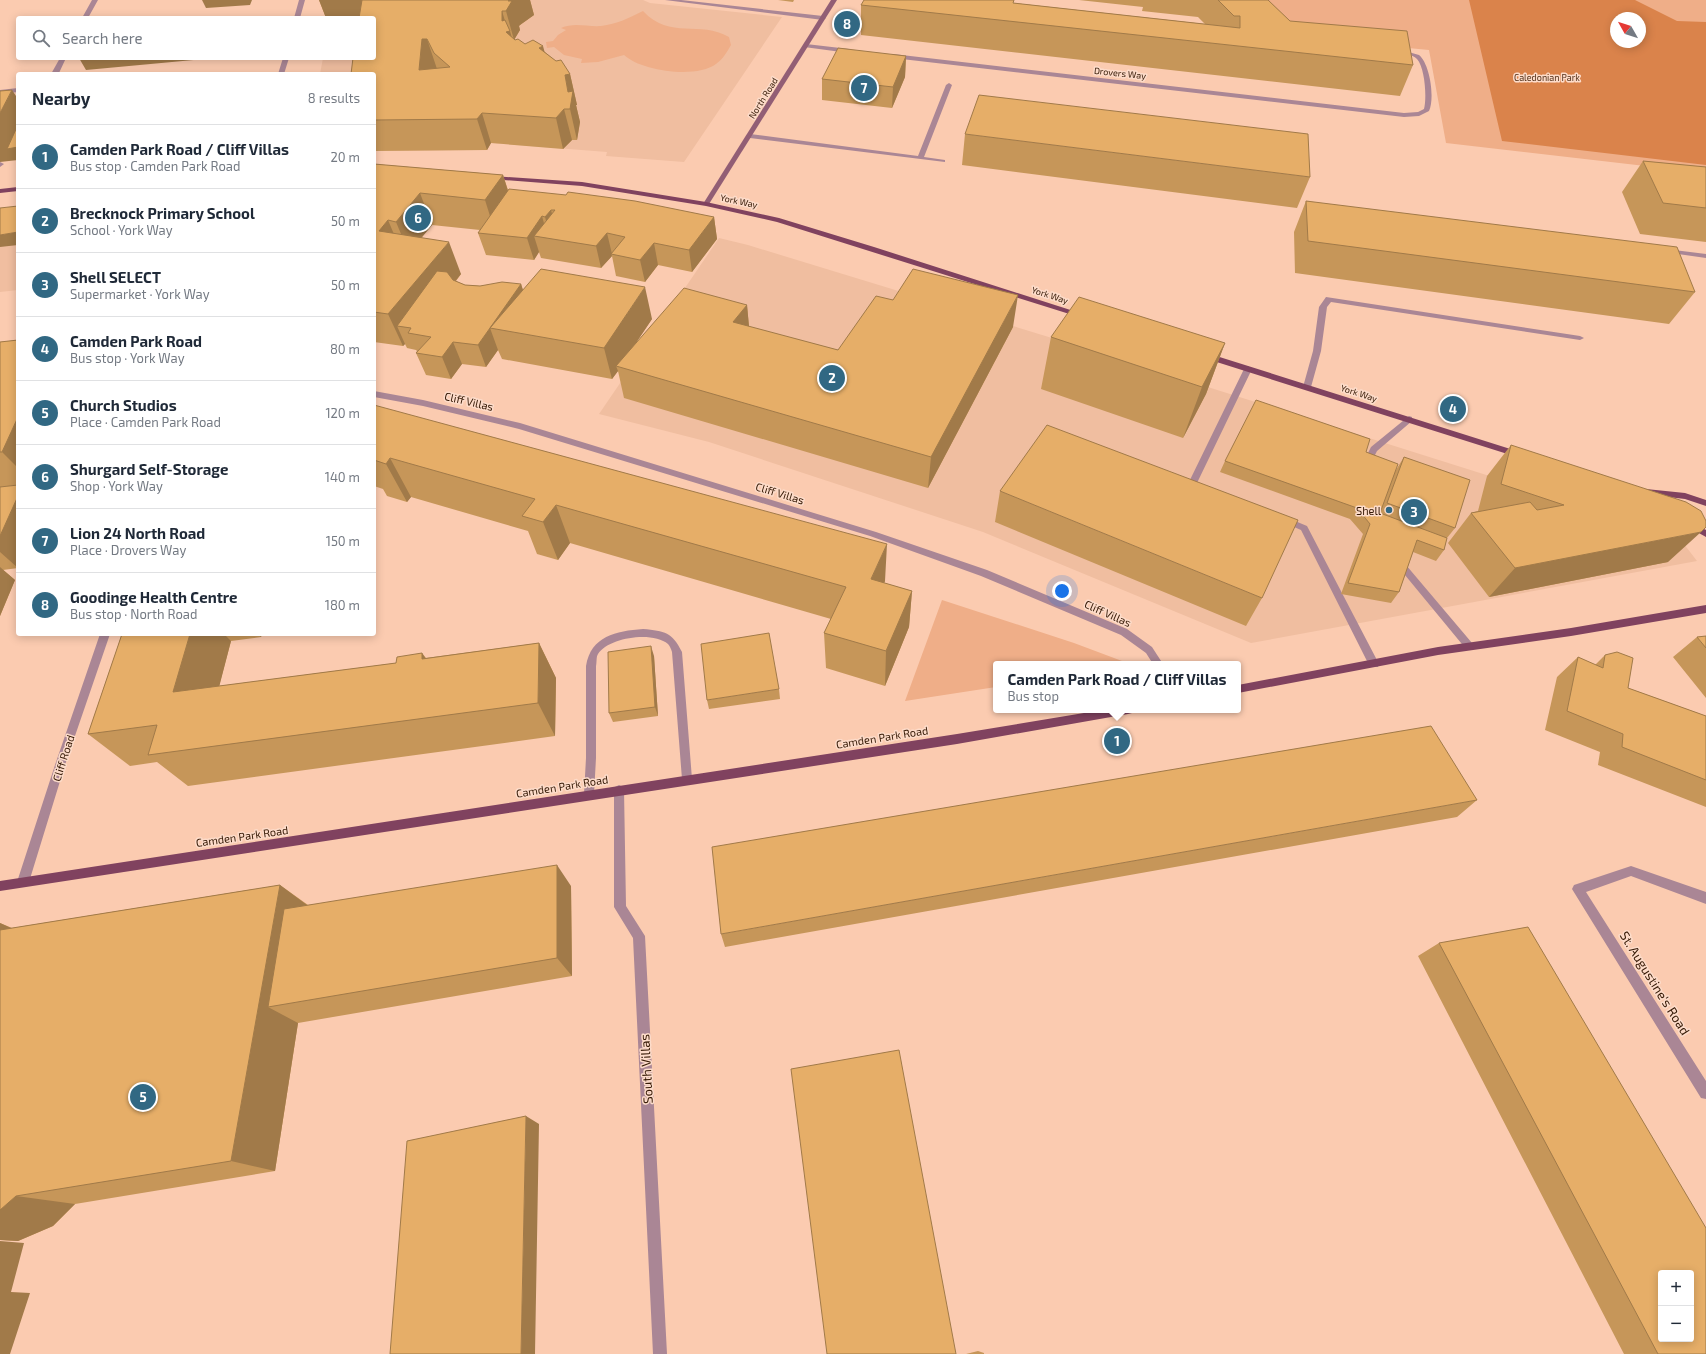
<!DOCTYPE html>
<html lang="en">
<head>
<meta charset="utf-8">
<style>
	:root { --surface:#fff; --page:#f2f2f3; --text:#1f2937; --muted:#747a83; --line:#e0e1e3; --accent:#316883 }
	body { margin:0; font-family:"Exo 2",sans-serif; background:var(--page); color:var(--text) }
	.controls { position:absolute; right:12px; bottom:12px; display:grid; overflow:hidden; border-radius:4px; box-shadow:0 2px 10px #0003 }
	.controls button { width:36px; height:36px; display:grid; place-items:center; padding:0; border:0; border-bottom:1px solid var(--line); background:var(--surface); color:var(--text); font:20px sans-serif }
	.compass { position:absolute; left:1610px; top:12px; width:36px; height:36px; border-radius:50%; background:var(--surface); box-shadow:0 2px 10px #0003; rotate:309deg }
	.you { position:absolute; left:1062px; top:591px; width:14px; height:14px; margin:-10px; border:3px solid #fff; border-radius:50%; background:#1a73e8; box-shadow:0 0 0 6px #1a73e833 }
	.badge { display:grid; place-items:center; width:26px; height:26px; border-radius:50%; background:var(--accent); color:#fff; font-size:13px; font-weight:700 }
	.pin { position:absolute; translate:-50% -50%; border:2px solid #fff; box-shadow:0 1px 4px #0006 }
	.popup { position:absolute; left:993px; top:661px; width:248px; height:52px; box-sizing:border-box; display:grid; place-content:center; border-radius:4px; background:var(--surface); filter:drop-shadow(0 1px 3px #0005); font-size:13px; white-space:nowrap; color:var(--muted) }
	.popup b { font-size:15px; color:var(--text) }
	.popup::after { content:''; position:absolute; left:50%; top:100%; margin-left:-8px; border:8px solid transparent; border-top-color:var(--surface) }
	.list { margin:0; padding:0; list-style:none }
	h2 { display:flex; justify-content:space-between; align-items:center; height:52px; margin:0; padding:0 16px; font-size:17px }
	h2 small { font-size:13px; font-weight:400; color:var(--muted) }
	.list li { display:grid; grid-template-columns:26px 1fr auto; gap:12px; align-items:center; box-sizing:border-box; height:64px; padding:0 16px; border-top:1px solid var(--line) }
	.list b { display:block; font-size:15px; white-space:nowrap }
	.list p { margin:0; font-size:13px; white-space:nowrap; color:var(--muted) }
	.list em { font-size:13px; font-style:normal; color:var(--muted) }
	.icon { flex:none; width:22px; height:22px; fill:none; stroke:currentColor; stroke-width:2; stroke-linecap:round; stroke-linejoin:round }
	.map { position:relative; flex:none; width:1706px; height:1354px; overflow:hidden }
	.search { position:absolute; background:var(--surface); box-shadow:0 2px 10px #0003; left:16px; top:16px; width:360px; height:44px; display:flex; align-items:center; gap:10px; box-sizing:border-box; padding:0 14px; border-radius:4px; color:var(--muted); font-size:15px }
	.panel { position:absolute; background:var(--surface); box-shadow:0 2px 10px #0003; left:16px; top:72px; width:360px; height:564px; border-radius:4px }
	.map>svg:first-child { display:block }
	.built { fill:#f0bea0 }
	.green { fill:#efae88; fill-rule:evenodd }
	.forest { fill:#da834b; fill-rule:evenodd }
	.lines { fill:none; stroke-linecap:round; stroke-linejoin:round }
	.lane { fill:#aa8695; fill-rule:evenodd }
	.street { fill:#aa8695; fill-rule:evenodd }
	.secondary { fill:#925e75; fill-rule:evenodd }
	.primary { fill:#80425f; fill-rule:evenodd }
	.wall { fill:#c69659 }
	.shaded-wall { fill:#a17a49 }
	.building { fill:#e6ae68; stroke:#a17a49; fill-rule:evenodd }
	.poi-dot { fill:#316883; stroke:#fddcca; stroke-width:1.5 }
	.labels { text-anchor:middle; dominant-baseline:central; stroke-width:3; stroke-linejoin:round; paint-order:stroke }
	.far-street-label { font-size:9px; fill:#351905; stroke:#fddcca }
	.far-park-label { font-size:9px; fill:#4f2c15; stroke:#fddcca }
	.street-label { font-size:11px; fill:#351905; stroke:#fddcca }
	.poi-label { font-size:11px; fill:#351905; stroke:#fddcca; text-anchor:end }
	.near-street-label { font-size:13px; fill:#351905; stroke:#fddcca }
</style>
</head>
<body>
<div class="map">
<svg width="1706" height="1354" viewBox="0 0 1706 1354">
	<rect width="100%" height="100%" fill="#fbcbb0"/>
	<path class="built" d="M334,0H643L650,3L782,17L684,162L606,156L607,152L491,143L487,150L374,151V74H320L323,58H374V18Z
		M18,210V290L0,292V212Z
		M719,238L748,245L1065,342L1677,535L1697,561L1251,643L983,532L709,442L599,414Z"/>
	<path class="green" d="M1262,0H1706V173L1446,143L1429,50L1315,39L1296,30ZM1616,18H1640V42H1616Z
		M643,11C670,40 700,20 729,37L731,45C727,52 723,59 716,64C696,79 641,71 624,55L598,62L581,63L582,59L564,55L554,47L547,48L546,42L553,41L558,35L566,30L561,28C574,22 587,27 601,26C617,24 629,18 643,11Z
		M942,600L1074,643L1122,661L1119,664H996V687L905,701Z"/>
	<path class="forest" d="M1469,0H1635L1677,21L1706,22V165L1502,141ZM1616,18H1640V42H1616Z"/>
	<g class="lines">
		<path class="lane" d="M665,0H681L823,16L826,18L823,20Z
			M949,83L952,85L924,157L945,160V162L750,138L747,136L750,134L918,156L946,85Z
			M0,162L4,164L0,167Z
			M1666,249L1706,254V258L1664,252L1663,251Z
			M1326,297L1580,336L1584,338L1580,340L1331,302L1327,307L1321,351L1311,387L1307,390L1303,387L1313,351L1319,307Z
			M1248,366L1252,369L1197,483L1205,488L1201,491L1189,486L1188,484L1244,369Z
			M1409,416L1412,417V421L1377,451L1369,467H1363L1362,465L1371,447Z
			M1283,516L1307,526L1379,664L1378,667H1370L1301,530L1280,521L1279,519L1280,517Z
			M1403,563L1406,565L1472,643L1474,646L1472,649H1466L1400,569L1398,567Z
			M643,629C665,631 672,632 682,652L692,779L691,782L687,784L683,782L682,779L672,652C671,649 670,646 668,644C653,631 609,637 598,654C596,657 597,662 596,666V758L594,794L593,797L589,799L585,797L584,794L586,758V666C591,636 616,631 643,629Z"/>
		<path class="street" d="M92,0H98L88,18H82Z
			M299,0H305L300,18H294Z
			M806,44L849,49L852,51L849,53L804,47V45Z
			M1398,49L1419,55C1430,64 1435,98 1429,111L1419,116L1404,117L893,58L890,56L893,54L1404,113L1418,112L1424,109C1427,98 1425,68 1417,59C1412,54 1403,54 1396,52L1395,51Z
			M60,58H66L59,73L51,74Z
			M283,58H289L284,74H278Z
			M18,88V92L0,94V90Z
			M374,391L423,400L520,423L876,532L987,570L1127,629L1152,647L1163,664H1153L1146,653L1121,635L981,576L870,536L519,429L423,406L374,397Z
			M100,634H110L65,765L29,882L27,886L23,887L19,886L17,882L55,765Z
			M619,785L623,787L624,790L626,906L645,936L667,1354H653L633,938L614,907V790L615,787Z
			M1631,866L1706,892V904L1631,876L1586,892L1706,1081V1099L1701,1098L1572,889L1574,885Z"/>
		<path class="secondary" d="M831,0H837L709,204L704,205L703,204Z"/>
		<path class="primary" d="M492,176L582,182L706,202L779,218L874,247L1086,315L1082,317H1079L777,222L706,206L582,186L490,179L489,178Z
			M18,187V191L0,193V189Z
			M1204,354H1210L1523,453L1524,455L1523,457H1517L1204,358Z
			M1646,489L1685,493L1706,500V506L1685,499L1643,494L1642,492L1643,490Z
			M1691,522L1706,530V537L1688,527L1687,525L1688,523Z
			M1706,605V613L1571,636L1438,655L1238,693V685L1438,647L1571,628Z
			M1102,710H1133L1132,713L1128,714L957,744L0,891V881L957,734Z"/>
	</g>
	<path class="wall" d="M319,0H530L534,15L520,25L519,26L520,30L514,40L545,52L570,74L577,105H576L580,122L577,140H572L563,149L491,143L487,150L374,151V18H326Z
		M778,0H794L793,2Z
		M1079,0H1268L1290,21L1413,65L1400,96L861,35V5L1014,3L1205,24L1198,17L1142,11L1143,7Z
		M906,56L905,77L892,108L822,100V79Z
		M965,134L1310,177L1297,208L962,165Z
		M1643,161L1706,167V242L1640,234L1622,192Z
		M374,164L503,175L508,190L714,217L717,239L692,272L658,265L645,282L616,276L612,256L601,268L541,258L539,252L534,260L486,255L478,233L480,230L432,225L421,238L461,274L456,281L465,285L480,286L521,284L523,290L652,319L633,347L747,305L749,327L838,350L1013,327L928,488L624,398L618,371L612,379L502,359L498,350L486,367L462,364L451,379L426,375L416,353L417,351L416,350L407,348L405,344L403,346L374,342Z
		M1306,201L1695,292L1669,324L1295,273L1294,232Z
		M1051,337L1225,343L1206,394L1183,438L1041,389Z
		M18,340V568L3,570L15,580L0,616V342Z
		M374,405L885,581L884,583L912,591L909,627L885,686L826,668L824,633L831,619L570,543L558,560L537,554L528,531L411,497L407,502L387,496L383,489L374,486Z
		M1511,445L1668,562L1489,597L1448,543L1471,513L1478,511L1487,476Z
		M1366,452L1396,470L1404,457L1455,528L1447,538L1444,550L1436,561L1413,552L1399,592L1391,603L1341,594L1363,534L1350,519L1220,472L1225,461Z
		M1000,491L1262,598L1246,626L995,522Z
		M122,634H262L261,637L231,641L219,686L396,663L422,653L426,658L539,643L556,678L555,736L188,786L157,762L130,766L88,734Z
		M1706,636V698L1673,657L1697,637Z
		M1605,655L1628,688L1706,716V807L1598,765L1600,752L1545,730L1557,677L1578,657L1595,665Z
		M654,656L658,716L613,722L609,713Z
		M779,689L780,699L709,709L707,700Z
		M1477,800L1457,817L725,947L721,934Z
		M280,885L308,905L571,886L572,976L298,1023L275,1171L75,1204L53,1226L18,1241L0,1240V923L12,928Z
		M1439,943L1706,1354H1624L1418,956Z
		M978,1351L984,1353V1354H966Z"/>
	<path class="shaded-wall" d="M202,0H252L250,5L206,8Z
		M319,0H373V18H326Z
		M498,0H530L534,15L520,25L519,26L520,30L514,40L506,11Z
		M502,11L508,31H510L518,61L502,21Z
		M422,39H427L437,69L419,70Z
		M543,46L551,76L539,48Z
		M906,56L905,77L892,108L893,87Z
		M79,58H215L86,70Z
		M570,74L577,105H576L580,122L577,140L570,109L568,92L565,75Z
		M12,90L18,99V160L0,162V113Z
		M564,109L572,140L563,149L556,118Z
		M482,113L491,143L487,150L477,119Z
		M503,175L513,207L495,232L485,200Z
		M420,193L432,225L409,253L396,222Z
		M551,210L557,232L551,239L545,217Z
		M542,216L548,238L534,236L539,252L534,260L527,238Z
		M714,217L717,239L692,272L689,250Z
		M388,220L401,251L379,231Z
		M18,232V245L0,247V235Z
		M607,233L612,254H611L612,256L601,268L596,246Z
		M449,242L461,274L414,333L411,328L397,326L405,344L403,346L388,314Z
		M654,243L658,265L645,282L640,260Z
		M521,284L528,306L490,328Z
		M645,287L652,319L620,367L616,366L618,371L612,379L604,348Z
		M1018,295L1013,327L928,488L931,457Z
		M747,305L750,337L733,322Z
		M490,328L498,350L486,367L478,345Z
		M453,342L462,364L451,379L442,357Z
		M1225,343L1206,394L1183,438L1202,387Z
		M18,417V468L2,452Z
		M390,458L411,497L407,502L386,464Z
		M18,496V568L0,552V536Z
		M556,505L570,543L558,560L543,522Z
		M1701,532L1668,562L1489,597L1515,568Z
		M887,544L885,581L870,616L871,579Z
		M0,567L15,580L0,616Z
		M912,591L909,627L885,686L886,651Z
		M190,634H224L231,641L209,726L173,692Z
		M258,634H262L261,637Z
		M539,643L556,678L555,736L538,703Z
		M651,646L654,656L658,716L655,707Z
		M422,653L445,688L422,659Z
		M557,865L571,886L572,976L557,958Z
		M280,885L315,911L268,1007L298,1023L275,1171L231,1161Z
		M0,923L44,943L0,938Z
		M526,1116L539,1124L535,1354H521Z
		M16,1196L75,1204L53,1226L18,1241L0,1240V1210Z
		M0,1241L24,1243L11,1292L30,1293L10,1354H0Z"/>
	<path class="building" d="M362,0H509L508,1H512L506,11H502V21L505,20L510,31L506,32L515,40L518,39L525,44L533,40L543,46L539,48L556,61L561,60L570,74L565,75L568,92L573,91L570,109H564L556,118L482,113L477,119L374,120V74H351L353,58H374V18H359ZM422,39H427L434,53L450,67L419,70Z
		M864,0H1014L1013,3L1240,28V16H1234L1218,0H1268L1290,21L1407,31L1413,65L861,5Z
		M838,48L906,56L893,87L822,79Z
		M12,90L0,113V91Z
		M979,95L1308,134L1310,177L965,134Z
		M17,127H18V147L7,149Z
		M1643,161L1706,167V208L1663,203Z
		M374,164L503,175L485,200L420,193L396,222L388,220L379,231L449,242L388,314L374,312Z
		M509,189L566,195L568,192L635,201L714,217L689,250L654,243L640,260L611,254L625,237L607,233L596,246L534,236L555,210H551L545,217L542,216L527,238L478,233Z
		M1306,201L1677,247L1695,292L1308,241Z
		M18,206V232L0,235V208Z
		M541,269L645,287L604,348L490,328Z
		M913,269L1018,295L931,457L616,366L684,288L747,305L733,322L838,350L876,296L893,300Z
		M437,271L447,272L453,280L465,285L480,286L502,282L521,284L478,345L453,342L442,357L416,353L431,337L408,333L411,328L397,326Z
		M1079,297L1225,343L1202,387L1051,337Z
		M18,340V417L2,452H0V342Z
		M1256,400L1370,439L1366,452L1398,464L1380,513L1447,538L1444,550L1417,540L1399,592L1348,583L1370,524L1357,508L1225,461Z
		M374,405L887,544L871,579L912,591L886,651L824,633L846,587L556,505L543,522L522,516L535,499L390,458L386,464L374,460Z
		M1047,425L1298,520L1262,598L1000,491Z
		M1511,445L1686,502L1701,511L1706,521V527L1701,532L1515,568L1471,513L1530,502L1537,510L1564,505L1501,484Z
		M1404,457L1470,480L1455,528L1387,503Z
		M18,485V496L0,536V487Z
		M769,633L779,689L707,700L701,644Z
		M122,634H190L173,692L396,663L397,657L422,653V659L539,643L538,703L148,755L157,725L88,734Z
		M1706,636V648L1697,637Z
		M651,646L655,707L609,713L608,652Z
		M1617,652L1633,658L1628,688L1706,716V780L1622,747L1623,734L1567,711L1578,657L1603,668L1605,655Z
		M1431,726L1477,800L721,934L712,847Z
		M557,865V958L268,1007L284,909Z
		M280,885L231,1161L16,1196L0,1210V930Z
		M1528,927L1706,1228V1354H1658L1439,943ZM1661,1273H1691V1339H1661Z
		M899,1050L956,1354H827L791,1069Z
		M526,1116L521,1354H390L407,1141Z"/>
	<circle class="poi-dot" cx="1389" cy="510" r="4"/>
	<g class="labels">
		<g class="far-street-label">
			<text transform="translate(1120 73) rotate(6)">Drovers Way</text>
			<text transform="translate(763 98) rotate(-58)">North Road</text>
			<text transform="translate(739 201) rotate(12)">York Way</text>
			<text transform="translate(1050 295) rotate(18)">York Way</text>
			<text transform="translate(1359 393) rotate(18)">York Way</text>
		</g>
		<g class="far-park-label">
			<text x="1547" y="77">Caledonian Park</text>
		</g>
		<g class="street-label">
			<text transform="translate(469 401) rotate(13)">Cliff Villas</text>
			<text transform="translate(780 493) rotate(17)">Cliff Villas</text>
			<text transform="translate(1108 613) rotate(24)">Cliff Villas</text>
			<text transform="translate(882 737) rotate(-9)">Camden Park Road</text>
			<text transform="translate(63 758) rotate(-72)">Cliff Road</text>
			<text transform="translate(562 786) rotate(-9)">Camden Park Road</text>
			<text transform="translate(242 836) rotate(-8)">Camden Park Road</text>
		</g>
		<g class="poi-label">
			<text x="1381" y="510">Shell</text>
		</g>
		<g class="near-street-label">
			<text transform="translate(1655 983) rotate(58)">St. Augustine's Road</text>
			<text transform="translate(646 1069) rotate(-93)">South Villas</text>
		</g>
	</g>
</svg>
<div class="controls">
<button>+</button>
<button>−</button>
</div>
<svg class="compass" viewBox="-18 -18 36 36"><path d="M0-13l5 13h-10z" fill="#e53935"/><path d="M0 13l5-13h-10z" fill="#747a83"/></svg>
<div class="you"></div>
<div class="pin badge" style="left:1117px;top:741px">1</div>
<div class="popup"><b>Camden Park Road / Cliff Villas</b>Bus stop</div>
<div class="pin badge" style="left:832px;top:378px">2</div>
<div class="pin badge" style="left:1414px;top:512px">3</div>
<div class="pin badge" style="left:1453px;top:409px">4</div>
<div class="pin badge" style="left:143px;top:1097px">5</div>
<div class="pin badge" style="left:418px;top:218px">6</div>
<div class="pin badge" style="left:864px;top:88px">7</div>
<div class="pin badge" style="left:847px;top:24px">8</div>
<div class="search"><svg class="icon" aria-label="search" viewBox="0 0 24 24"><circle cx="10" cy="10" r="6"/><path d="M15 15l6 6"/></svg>Search here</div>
<section class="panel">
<h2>Nearby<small>8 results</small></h2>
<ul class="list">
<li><span class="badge">1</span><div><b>Camden Park Road / Cliff Villas</b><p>Bus stop · Camden Park Road</p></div><em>20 m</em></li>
<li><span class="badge">2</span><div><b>Brecknock Primary School</b><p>School · York Way</p></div><em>50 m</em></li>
<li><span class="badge">3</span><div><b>Shell SELECT</b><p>Supermarket · York Way</p></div><em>50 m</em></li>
<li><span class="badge">4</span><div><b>Camden Park Road</b><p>Bus stop · York Way</p></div><em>80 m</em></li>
<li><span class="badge">5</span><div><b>Church Studios</b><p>Place · Camden Park Road</p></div><em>120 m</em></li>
<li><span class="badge">6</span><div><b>Shurgard Self-Storage</b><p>Shop · York Way</p></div><em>140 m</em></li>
<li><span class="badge">7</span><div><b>Lion 24 North Road</b><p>Place · Drovers Way</p></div><em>150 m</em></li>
<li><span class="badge">8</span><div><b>Goodinge Health Centre</b><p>Bus stop · North Road</p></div><em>180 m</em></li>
</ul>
</section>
</div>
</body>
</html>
